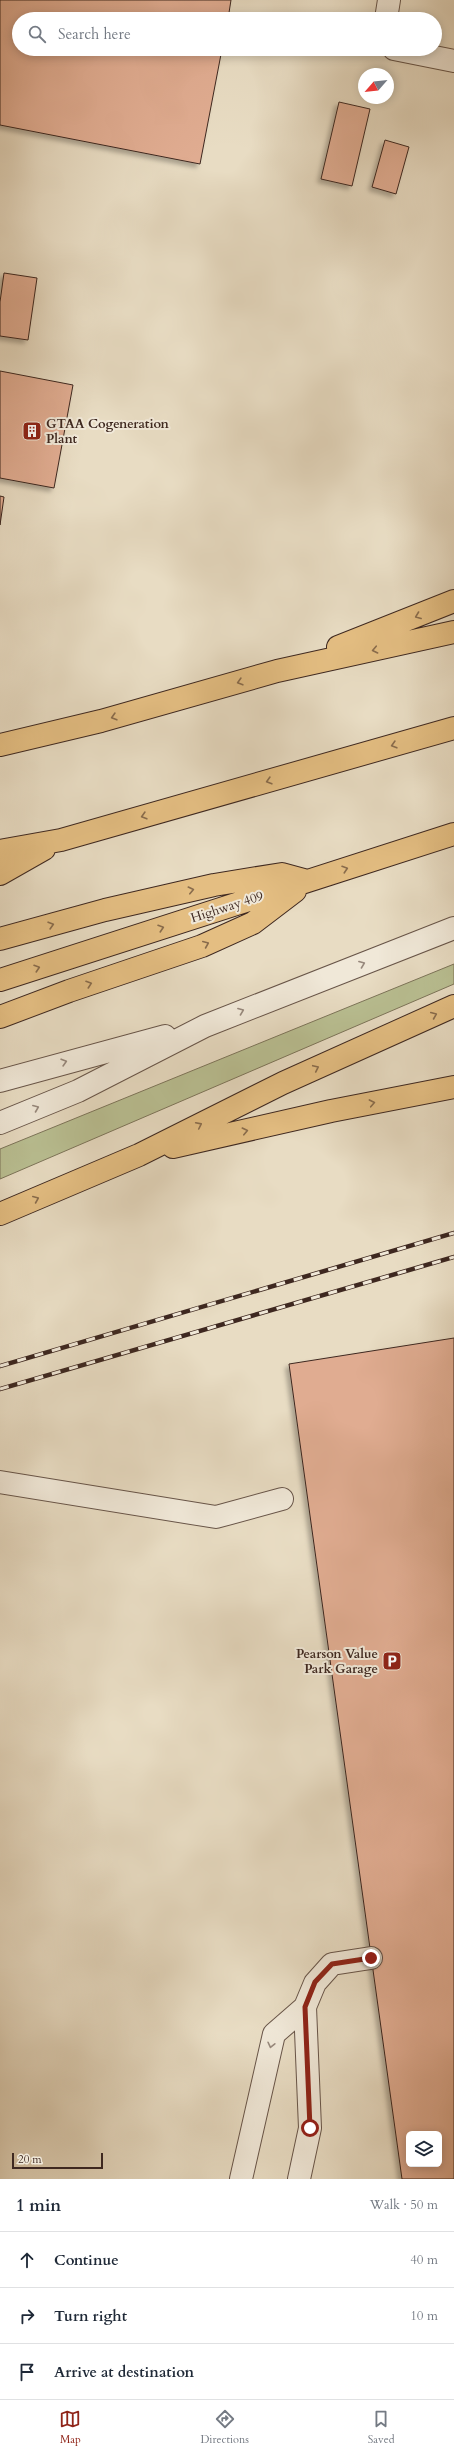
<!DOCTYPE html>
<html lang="en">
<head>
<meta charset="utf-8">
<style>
	:root { --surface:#fff; --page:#f2f2f3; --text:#1f2937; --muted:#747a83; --line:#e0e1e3; --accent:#8f2418 }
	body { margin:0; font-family:Cardo,serif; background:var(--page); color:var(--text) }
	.controls { position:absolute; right:12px; bottom:12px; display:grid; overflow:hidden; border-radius:6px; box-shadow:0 2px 10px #0003 }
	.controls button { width:36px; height:36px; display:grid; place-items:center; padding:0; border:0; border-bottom:1px solid var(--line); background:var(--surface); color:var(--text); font:20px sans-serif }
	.compass { position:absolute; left:358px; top:68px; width:36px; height:36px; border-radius:50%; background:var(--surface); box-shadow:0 2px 10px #0003; rotate:242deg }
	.scale { position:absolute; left:12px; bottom:10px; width:91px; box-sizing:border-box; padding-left:4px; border:2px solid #3e2820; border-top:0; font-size:11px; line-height:14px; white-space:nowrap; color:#3e2820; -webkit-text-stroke:3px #f0e8d8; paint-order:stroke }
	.stop { position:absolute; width:12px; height:12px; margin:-9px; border:3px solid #8f2418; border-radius:50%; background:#fff }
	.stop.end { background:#8f2418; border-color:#fff; box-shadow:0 1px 4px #0008 }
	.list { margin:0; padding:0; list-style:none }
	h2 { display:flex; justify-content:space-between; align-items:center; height:52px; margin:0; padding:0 16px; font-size:17px }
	h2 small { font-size:13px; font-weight:400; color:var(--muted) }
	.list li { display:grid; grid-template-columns:26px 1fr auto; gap:12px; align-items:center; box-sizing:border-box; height:56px; padding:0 16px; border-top:1px solid var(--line) }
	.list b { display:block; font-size:15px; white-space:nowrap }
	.list em { font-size:13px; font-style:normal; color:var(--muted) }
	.icon { flex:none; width:22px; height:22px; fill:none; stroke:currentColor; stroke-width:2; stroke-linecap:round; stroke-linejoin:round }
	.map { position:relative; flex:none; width:454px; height:2179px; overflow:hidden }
	.search { position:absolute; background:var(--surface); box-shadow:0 2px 10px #0003; left:12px; right:12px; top:12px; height:44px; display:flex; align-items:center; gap:10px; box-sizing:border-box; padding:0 14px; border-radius:22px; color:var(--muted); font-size:15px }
	.sheet { height:220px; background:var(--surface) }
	nav { display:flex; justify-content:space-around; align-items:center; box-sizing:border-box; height:56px; border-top:1px solid var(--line); background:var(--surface); font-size:11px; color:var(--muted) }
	nav a { display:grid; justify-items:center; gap:2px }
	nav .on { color:var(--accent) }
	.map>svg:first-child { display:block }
	.green { fill:#b9bf92; stroke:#7c7459 }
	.building { fill:#e0ac91; stroke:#3e2820; fill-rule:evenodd; filter:url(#shadow) }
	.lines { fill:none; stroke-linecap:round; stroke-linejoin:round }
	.minor-casing { stroke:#685549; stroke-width:24 }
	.highway-casing { stroke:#3e2820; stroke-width:24 }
	.minor { stroke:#f0e8d8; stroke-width:22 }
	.highway { stroke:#e4be82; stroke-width:22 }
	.rail-casing { stroke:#3e2820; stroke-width:4.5 }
	.rail { stroke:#f0e8d8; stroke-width:3; stroke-dasharray:9; stroke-linecap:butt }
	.oneway { stroke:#896c4c }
	.oneway2 { stroke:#97887c }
	.route { stroke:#8f2418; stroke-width:5 }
	.labels { text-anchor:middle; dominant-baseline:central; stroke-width:4; stroke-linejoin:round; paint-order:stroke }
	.poi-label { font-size:13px; font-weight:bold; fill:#3e2820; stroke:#f0e8d8; text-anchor:start }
	.street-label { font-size:13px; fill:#3e2820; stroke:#f0e8d8 }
</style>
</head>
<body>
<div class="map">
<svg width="454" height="2179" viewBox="0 0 454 2179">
	<defs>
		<filter id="shadow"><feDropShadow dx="-3.5" dy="3.5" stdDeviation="2" flood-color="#0004"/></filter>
	</defs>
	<rect width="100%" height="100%" fill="#e8dcc3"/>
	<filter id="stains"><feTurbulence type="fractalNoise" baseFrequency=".005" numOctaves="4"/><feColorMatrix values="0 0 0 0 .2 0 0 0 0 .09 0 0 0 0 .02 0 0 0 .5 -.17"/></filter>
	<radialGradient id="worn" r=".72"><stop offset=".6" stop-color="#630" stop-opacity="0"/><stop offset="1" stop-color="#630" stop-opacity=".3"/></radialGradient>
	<path class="green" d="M454,964V984L0,1179V1149Z"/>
	<path class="building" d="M0,0H231L228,19H19V49H222L200,164L0,125Z
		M339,102L370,109L352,186L321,179Z
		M385,140L409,147L396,194L372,187Z
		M4,273L37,278L28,340L0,336V302Z
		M0,371L73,385L54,488L0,478Z
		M0,496L4,497L0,525Z
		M454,1338V2179H402L289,1364ZM409,2134H439V2164H409Z"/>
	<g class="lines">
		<g class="minor-casing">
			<path id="minor" d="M386,19L389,0
				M394,49L454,61
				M0,1081L165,1036
				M0,1123L78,1091L205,1026L454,928
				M0,1482L216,1517L282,1499
				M241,2179L274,2034L305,2007
				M299,2179L310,2128L305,2007L315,1983L332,1964L371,1958"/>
		</g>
		<g class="highway-casing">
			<path id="highway" d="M338,647L454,601
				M0,745L101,721L277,671L454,632
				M0,851L61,840L454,728
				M0,874L44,849
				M0,939L105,910L214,885L282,874L304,880
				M0,980L454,834
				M0,1017L69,991L202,946L253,923L295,891
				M173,1147L331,1111L454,1087
				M0,1214L139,1155L283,1083L454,1006"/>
		</g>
		<use href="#minor" class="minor"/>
		<use href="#highway" class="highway"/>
		<g class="rail-casing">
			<path id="rail" d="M0,1366L454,1233
				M0,1389L454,1257"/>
		</g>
		<use href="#rail" class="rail"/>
	</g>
	<defs><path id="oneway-chevron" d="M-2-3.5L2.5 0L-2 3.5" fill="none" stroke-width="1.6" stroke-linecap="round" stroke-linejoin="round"/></defs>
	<g class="oneway">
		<use href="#oneway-chevron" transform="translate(418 616) rotate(159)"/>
		<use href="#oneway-chevron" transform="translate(375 650) rotate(168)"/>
		<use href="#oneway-chevron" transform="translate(240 682) rotate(164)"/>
		<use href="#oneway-chevron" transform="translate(114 717) rotate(164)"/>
		<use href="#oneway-chevron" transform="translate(394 745) rotate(164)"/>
		<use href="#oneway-chevron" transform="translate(269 781) rotate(164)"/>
		<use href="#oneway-chevron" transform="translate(144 816) rotate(164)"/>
		<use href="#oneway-chevron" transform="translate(345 869) rotate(-18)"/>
		<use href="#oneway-chevron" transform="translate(191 890) rotate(-13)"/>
		<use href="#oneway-chevron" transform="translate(51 925) rotate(-16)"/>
		<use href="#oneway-chevron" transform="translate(161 928) rotate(-18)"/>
		<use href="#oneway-chevron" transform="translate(206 944) rotate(-23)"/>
		<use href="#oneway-chevron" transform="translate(37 968) rotate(-18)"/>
		<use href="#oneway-chevron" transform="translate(89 984) rotate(-19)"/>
		<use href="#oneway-chevron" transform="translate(434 1015) rotate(-23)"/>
		<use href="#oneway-chevron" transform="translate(316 1068) rotate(-25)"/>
		<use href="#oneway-chevron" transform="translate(372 1103) rotate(-11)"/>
		<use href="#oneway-chevron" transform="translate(199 1125) rotate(-26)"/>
		<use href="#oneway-chevron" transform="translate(245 1131) rotate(-13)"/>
		<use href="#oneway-chevron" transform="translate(36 1199) rotate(-23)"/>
	</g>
	<g class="oneway2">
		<use href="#oneway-chevron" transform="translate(362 964) rotate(-21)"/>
		<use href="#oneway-chevron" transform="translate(241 1011) rotate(-21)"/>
		<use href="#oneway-chevron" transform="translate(64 1062) rotate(-16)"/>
		<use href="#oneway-chevron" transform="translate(36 1108) rotate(-22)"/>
		<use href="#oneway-chevron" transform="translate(271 2045) rotate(103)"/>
	</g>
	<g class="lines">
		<path class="route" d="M310,2128L305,2007L315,1982L332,1964L371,1958"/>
	</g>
	<defs>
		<g id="building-square" transform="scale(1)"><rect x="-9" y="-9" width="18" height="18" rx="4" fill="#8f2418" stroke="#f0e8d8"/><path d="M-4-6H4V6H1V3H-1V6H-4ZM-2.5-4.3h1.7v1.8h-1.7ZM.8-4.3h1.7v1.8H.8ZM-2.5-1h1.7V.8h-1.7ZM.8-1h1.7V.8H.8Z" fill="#fff"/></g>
		<g id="parking-square" transform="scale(1)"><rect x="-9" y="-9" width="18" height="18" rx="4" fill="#8f2418" stroke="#f0e8d8"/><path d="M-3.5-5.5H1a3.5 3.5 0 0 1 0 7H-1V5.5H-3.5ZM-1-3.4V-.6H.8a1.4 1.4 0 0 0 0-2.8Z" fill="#fff"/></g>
	</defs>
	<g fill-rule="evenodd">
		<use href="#building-square" x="32" y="431"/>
		<use href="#parking-square" x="392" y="1661"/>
	</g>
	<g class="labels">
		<g class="poi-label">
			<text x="46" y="424">GTAA Cogeneration<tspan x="46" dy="15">Plant</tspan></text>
			<text x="378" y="1654" text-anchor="end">Pearson Value<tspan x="378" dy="15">Park Garage</tspan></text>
		</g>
		<g class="street-label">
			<text transform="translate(227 907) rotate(-18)">Highway 409</text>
		</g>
	</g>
	<rect width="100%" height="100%" filter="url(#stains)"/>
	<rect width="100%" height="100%" fill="url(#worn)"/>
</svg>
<div class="controls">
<button><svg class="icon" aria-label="layers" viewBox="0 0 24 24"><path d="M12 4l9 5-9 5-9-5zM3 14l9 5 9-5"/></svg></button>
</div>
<svg class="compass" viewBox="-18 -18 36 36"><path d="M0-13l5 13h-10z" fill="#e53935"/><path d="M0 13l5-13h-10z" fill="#747a83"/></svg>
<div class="scale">20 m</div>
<div class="stop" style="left:310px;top:2128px"></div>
<div class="stop end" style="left:371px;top:1958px"></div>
<div class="search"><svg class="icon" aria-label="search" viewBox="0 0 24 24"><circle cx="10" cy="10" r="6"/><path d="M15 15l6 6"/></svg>Search here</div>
</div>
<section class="sheet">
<h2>1 min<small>Walk · 50 m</small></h2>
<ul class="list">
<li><svg class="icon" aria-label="ahead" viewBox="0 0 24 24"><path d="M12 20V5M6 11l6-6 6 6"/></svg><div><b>Continue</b></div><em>40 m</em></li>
<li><svg class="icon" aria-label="right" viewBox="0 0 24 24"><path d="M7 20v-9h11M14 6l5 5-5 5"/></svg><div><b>Turn right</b></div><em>10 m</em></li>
<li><svg class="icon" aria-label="arrive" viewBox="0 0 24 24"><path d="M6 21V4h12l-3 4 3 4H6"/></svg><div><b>Arrive at destination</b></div></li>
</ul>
</section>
<nav>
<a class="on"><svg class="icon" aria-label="map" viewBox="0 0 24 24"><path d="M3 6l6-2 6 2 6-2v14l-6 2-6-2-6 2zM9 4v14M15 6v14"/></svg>Map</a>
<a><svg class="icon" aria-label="directions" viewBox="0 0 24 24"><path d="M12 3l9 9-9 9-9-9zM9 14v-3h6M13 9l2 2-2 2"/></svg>Directions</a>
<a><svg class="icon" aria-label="saved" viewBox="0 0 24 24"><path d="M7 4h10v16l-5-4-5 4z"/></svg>Saved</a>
</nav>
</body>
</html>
